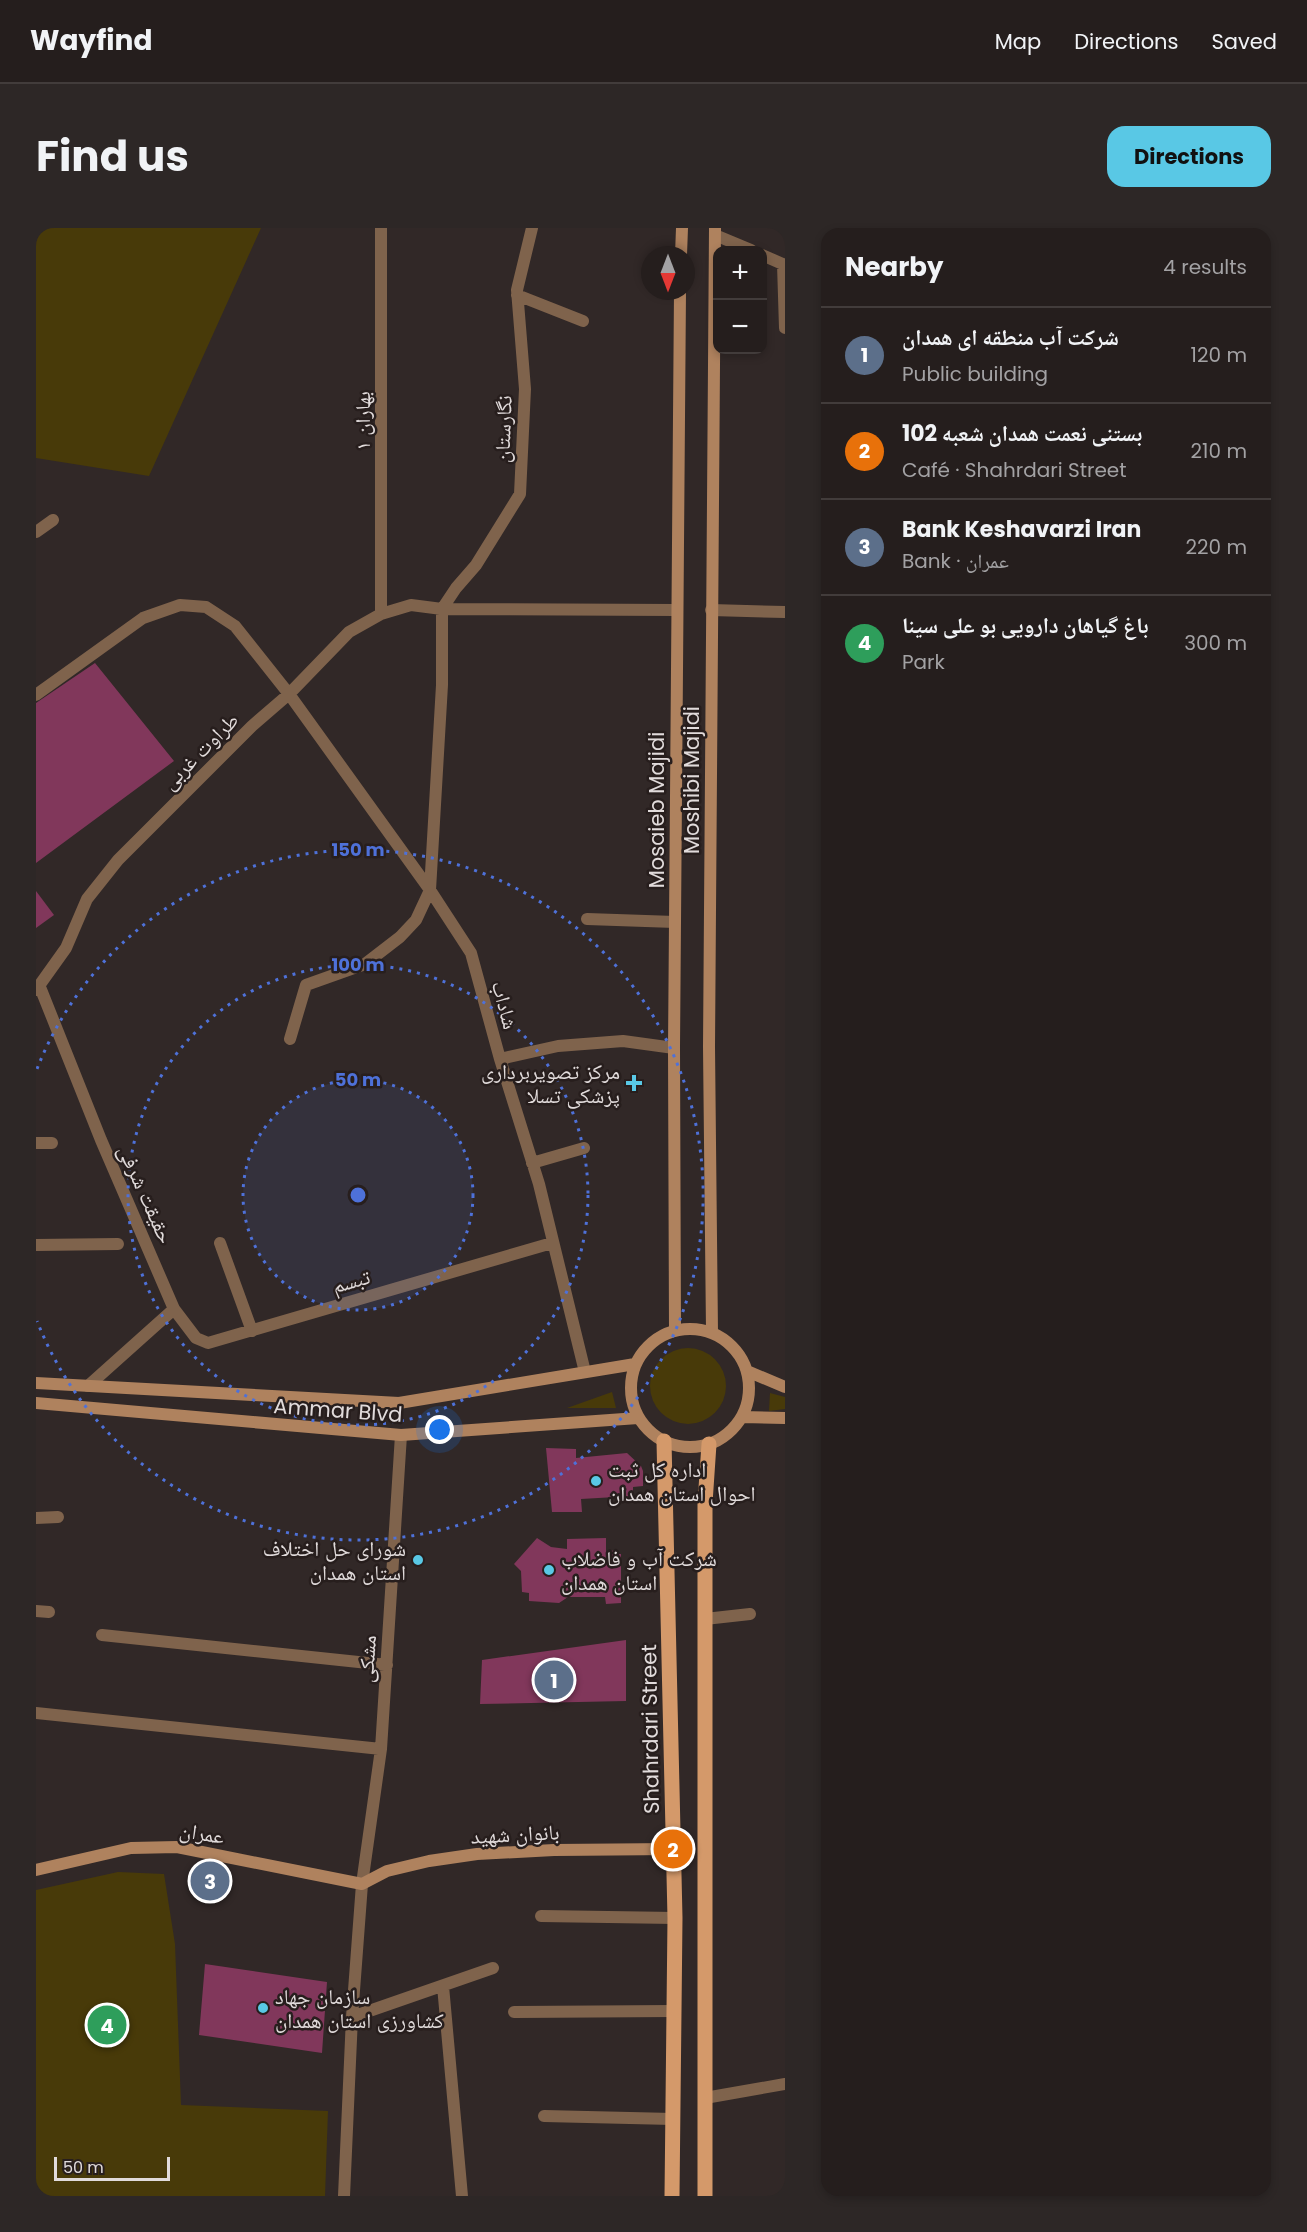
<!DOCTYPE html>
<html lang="en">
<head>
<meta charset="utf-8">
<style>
	:root { --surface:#251e1d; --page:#2d2726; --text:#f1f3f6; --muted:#a3a2a4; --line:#423c3b; --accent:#59c8e5 }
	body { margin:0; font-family:Poppins,"Noto Naskh Arabic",sans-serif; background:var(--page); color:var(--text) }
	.controls { position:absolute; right:18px; top:18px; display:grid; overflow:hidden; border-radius:12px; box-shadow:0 3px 9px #0003 }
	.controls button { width:54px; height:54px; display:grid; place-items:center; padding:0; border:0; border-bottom:2px solid var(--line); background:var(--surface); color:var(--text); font:30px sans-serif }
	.compass { position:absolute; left:605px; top:18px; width:54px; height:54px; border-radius:50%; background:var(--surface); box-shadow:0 3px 9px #0003; rotate:180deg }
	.scale { position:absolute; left:18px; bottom:15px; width:116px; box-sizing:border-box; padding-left:6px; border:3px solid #e1dbdb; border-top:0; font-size:16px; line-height:21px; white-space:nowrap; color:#e1dbdb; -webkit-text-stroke:4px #271e1d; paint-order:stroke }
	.you { position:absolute; left:404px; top:1202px; width:21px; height:21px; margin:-15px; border:4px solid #fff; border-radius:50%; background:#1a73e8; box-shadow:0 0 0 9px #1a73e833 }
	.badge { display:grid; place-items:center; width:39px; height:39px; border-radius:50%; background:var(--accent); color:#fff; font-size:20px; font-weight:700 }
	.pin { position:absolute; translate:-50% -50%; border:3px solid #fff; box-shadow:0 2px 6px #0006 }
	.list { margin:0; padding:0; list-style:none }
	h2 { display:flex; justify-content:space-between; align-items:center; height:78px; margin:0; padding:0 24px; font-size:26px }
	h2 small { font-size:20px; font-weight:400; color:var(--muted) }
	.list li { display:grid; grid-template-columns:39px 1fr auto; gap:18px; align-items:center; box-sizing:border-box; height:96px; padding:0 24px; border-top:2px solid var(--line) }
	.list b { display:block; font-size:22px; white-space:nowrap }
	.list p { margin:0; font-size:20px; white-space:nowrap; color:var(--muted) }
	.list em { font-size:20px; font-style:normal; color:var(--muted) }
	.map { position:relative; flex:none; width:749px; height:1968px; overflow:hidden; border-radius:18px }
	header { display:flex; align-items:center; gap:36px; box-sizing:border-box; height:84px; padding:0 30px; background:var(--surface); border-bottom:2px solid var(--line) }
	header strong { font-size:28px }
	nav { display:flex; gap:33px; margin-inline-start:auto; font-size:21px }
	.intro { display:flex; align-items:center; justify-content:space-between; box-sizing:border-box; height:144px; padding:0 36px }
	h1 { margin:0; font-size:42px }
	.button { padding:15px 27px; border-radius:18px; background:var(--accent); color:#111; font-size:21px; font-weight:700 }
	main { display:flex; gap:36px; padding:0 36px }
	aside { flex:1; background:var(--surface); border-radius:18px; box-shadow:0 3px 9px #0003 }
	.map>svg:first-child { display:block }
	.green { fill:#483a09 }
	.building { fill:#81375b }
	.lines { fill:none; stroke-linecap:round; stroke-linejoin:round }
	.street { stroke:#7f634c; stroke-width:12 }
	.secondary { stroke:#af825e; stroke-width:12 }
	.primary { stroke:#d4996a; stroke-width:15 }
	.ring { fill:none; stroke:#4e71d9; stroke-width:3; stroke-dasharray:3 6 }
	.poi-dot { fill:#59c8e5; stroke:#271e1d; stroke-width:2 }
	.labels { text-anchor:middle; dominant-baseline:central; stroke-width:5; stroke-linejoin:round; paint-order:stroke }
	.street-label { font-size:21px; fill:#e1dbdb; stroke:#271e1d }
	.poi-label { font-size:21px; fill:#e1dbdb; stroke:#271e1d; text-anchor:start }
	.centre { fill:#4e71d9; stroke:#271e1d; stroke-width:3 }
	.ring-label { font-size:18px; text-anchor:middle; font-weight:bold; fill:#4e71d9; stroke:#271e1d; stroke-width:5; stroke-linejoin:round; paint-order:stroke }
</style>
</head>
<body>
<header>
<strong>Wayfind</strong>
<nav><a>Map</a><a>Directions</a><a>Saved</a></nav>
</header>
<div class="intro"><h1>Find us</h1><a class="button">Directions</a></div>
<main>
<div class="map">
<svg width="749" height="1968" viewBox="0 0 749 1968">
	<rect width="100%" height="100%" fill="#312827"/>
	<path class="green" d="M0,0H225L113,248L0,230Z
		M614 1158a38 38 0 1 1 76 0a38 38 0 1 1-76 0Z
		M576,1164L580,1180H531Z
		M734,1165L749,1169V1181L733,1183Z
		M82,1644L128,1646L139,1716L145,1877L292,1883L289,1968H0V1662Z"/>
	<path class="building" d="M59,435L138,533L0,635V475Z
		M0,663L18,687L0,700Z
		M510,1220L540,1221V1230L591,1225L605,1238L607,1243V1258L597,1259V1268L545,1271L546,1284H516Z
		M501,1310L515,1319L531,1321V1311L570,1310V1324L580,1322L579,1326H585V1375L570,1376L569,1369H532L523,1375L493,1373V1365L486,1364L485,1343L478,1336Z
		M590,1412V1473L444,1476L446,1432Z
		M169,1736L291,1754L286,1825L163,1807Z"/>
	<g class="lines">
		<path class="street" d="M345,0V386
			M679,7L715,22
			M726,27L749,37
			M747,36L749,100
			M481,67L547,93
			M0,304L17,292
			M406,381L420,360L440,337L484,266L489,161L481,62L496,0
			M675,382L749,384
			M0,467L107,390L144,377L170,379L199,398L253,466L394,662L435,725L464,831L503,956L549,1144
			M551,691L639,694
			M4,759L65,912L138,1081L52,1158
			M0,762L30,720L51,671L82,632L216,498L253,466L313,404L345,386L375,377L406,381L641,382
			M254,811L270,757L329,736L364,709L380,692L394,662L406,457V381
			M464,831L522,818L587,813L638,820
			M0,915H16
			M496,935L548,920
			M184,1015L216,1103
			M0,1017L82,1016
			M138,1081L160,1110L172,1115L516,1015
			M0,1290L22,1289
			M0,1383L13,1384
			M669,1391L714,1386
			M66,1407L351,1437
			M0,1485L345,1521
			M505,1688L639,1690
			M407,1758L426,1968
			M478,1784L638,1783
			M316,1789L457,1740
			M669,1870L749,1856
			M508,1888L637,1891
			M308,1968L316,1789L326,1656L345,1521L365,1207"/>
		<path class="secondary" d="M645,27L646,0
			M595 1160a59 59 0 1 1 118 0a59 59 0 1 1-118 0Z
			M639,1102L638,820L644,63
			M676,1104L673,819L679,0
			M711,1143L749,1159
			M0,1155L363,1175L599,1136
			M0,1175L365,1207L602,1190
			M706,1189L749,1190
			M0,1642L95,1620L141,1619L326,1656L351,1643L393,1633L441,1626L518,1622L637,1621"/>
		<path class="primary" d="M628,1213L639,1690L636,1968
			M669,1968V1275L673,1216"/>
	</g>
	<circle cx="322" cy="967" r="115" fill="#4e71d9" fill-opacity=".12"/>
	<g class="ring">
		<circle cx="322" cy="967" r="115"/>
		<circle cx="322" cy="967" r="230"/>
		<path d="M1 841A345 345 0 1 1 1 1093"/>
	</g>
	<g class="poi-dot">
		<path d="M595 846h6v6h6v6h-6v6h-6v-6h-6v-6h6z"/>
		<circle cx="560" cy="1253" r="6"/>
		<circle cx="382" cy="1332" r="6"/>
		<circle cx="513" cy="1342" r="6"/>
		<circle cx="227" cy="1780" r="6"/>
	</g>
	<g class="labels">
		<g class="street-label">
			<text transform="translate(326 193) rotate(-90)">بهاران ۱</text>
			<text transform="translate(467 201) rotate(-88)">نگارستان</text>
			<text transform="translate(164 523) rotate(-45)">طراوت غربی</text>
			<text transform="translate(655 552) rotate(-90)">Moshibi Majidi</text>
			<text transform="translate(620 582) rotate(-90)">Mosaieb Majidi</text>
			<text transform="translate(469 777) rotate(75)">شاداب</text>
			<text transform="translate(110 966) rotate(66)">حقیقت شرفی</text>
			<text transform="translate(315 1053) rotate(-16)">تبسم</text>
			<text transform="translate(302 1182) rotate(4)">Ammar Blvd</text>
			<text transform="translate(331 1431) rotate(-86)">مشکی</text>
			<text transform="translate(614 1501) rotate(-91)">Shahrdari Street</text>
			<text transform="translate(166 1605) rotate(9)">عمران</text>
			<text transform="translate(479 1606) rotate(-3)">بانوان شهید</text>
		</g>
		<g class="poi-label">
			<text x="584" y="843" text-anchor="end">مرکز تصویربرداری<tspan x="584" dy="24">پزشکی تسلا</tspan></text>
			<text x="572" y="1241">اداره کل ثبت<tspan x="572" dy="24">احوال استان همدان</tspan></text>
			<text x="370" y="1320" text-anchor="end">شوراى حل اختلاف<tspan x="370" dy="24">استان همدان</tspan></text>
			<text x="525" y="1330">شرکت آب و فاضلاب<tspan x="525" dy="24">استان همدان</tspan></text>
			<text x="239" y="1768">سازمان جهاد<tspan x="239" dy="24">کشاورزی استان همدان</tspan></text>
		</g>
	</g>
	<circle cx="322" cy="967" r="9" class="centre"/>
	<g class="ring-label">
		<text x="322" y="628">150 m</text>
		<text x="322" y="743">100 m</text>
		<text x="322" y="858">50 m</text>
	</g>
</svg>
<div class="controls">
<button>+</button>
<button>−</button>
</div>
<svg class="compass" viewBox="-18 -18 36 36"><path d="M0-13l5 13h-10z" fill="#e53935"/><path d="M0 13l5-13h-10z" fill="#a3a2a4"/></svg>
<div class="scale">50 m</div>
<div class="you"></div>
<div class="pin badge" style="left:518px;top:1452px;background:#5c6f8a">1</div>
<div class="pin badge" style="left:637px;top:1621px;background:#e8710a">2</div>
<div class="pin badge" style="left:174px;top:1653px;background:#5c6f8a">3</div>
<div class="pin badge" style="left:71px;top:1797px;background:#2e9e5b">4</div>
</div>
<aside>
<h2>Nearby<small>4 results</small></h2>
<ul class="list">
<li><span class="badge" style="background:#5c6f8a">1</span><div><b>شرکت آب منطقه ای همدان</b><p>Public building</p></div><em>120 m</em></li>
<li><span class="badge" style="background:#e8710a">2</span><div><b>بستنی نعمت همدان شعبه 102</b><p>Café · Shahrdari Street</p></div><em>210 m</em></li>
<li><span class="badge" style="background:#5c6f8a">3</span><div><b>Bank Keshavarzi Iran</b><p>Bank · عمران</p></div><em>220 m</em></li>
<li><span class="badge" style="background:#2e9e5b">4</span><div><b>باغ گیاهان دارویی بو علی سینا</b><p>Park</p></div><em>300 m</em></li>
</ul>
</aside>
</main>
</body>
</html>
